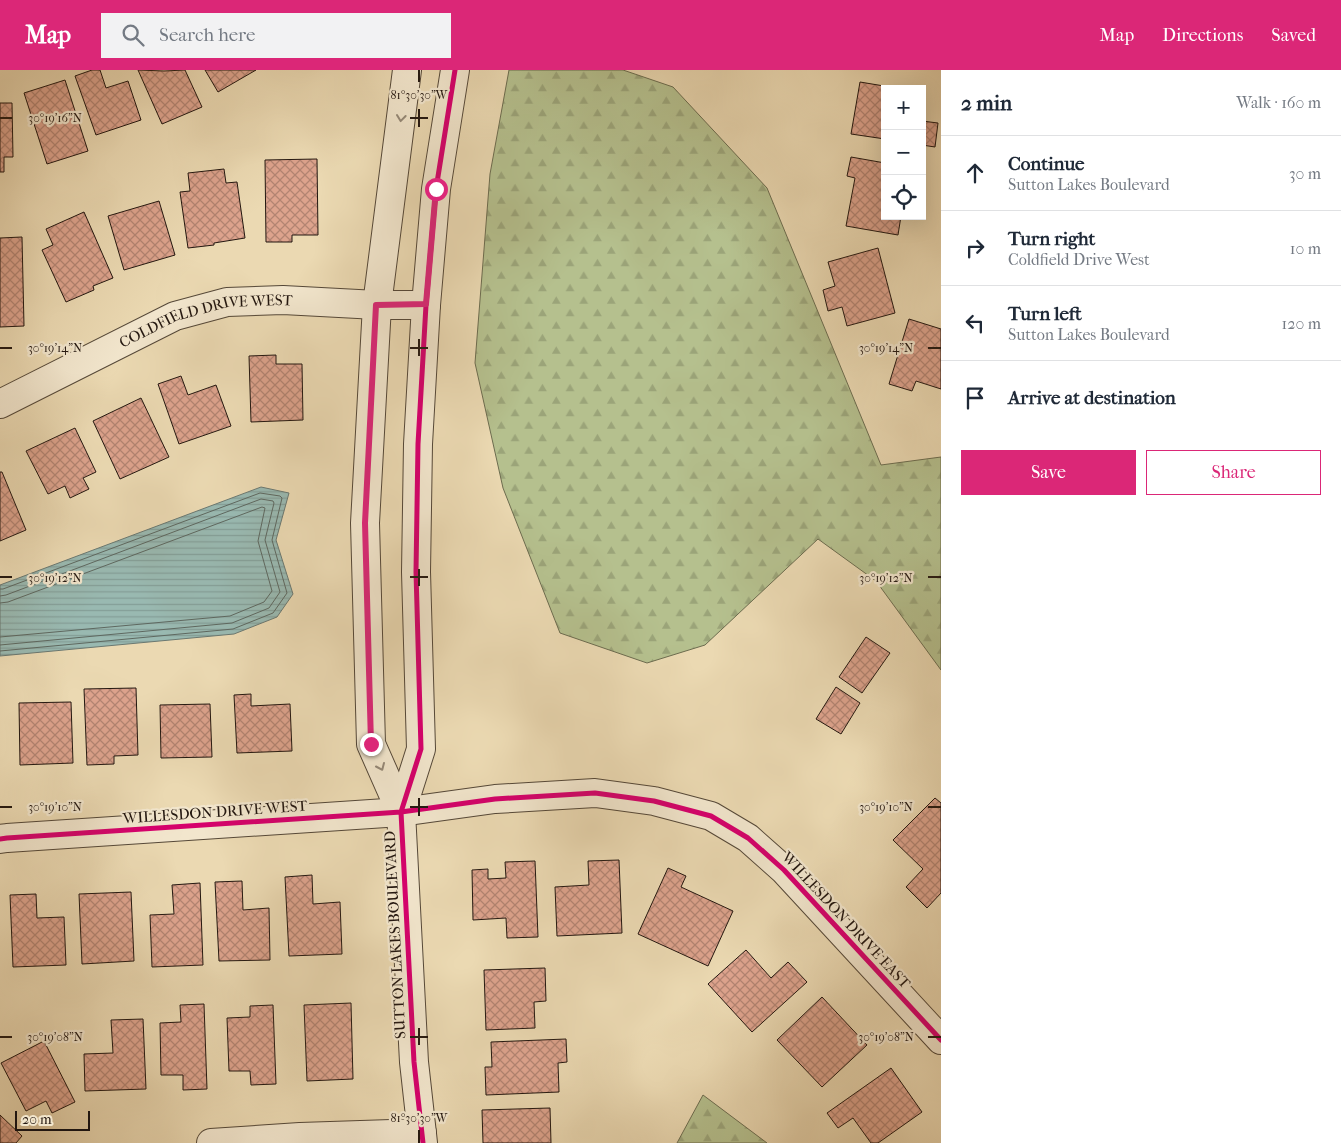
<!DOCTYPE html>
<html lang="en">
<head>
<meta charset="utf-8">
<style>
	:root { --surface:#fff; --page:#f2f2f3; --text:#1f2937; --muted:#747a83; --line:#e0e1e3; --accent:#db2777 }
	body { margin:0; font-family:"IM FELL French Canon",serif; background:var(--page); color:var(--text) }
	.controls { position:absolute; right:15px; top:15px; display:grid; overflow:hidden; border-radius:0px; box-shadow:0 5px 20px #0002 }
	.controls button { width:45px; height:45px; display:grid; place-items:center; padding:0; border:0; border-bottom:1px solid var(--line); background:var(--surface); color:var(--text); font:25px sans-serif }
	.scale { position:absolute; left:15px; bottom:12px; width:75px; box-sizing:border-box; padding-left:5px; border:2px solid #231710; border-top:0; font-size:14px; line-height:18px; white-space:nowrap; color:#231710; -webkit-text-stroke:4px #f2e6cd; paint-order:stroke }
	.stop { position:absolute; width:15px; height:15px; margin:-11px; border:4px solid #db2777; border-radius:50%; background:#fff }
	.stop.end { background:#db2777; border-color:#fff; box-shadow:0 1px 5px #0008 }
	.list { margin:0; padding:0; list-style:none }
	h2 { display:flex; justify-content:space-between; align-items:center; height:65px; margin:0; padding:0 20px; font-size:21px }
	h2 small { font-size:16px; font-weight:400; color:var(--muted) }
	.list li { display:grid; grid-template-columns:32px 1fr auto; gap:15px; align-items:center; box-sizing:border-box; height:75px; padding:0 20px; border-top:1px solid var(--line) }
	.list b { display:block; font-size:19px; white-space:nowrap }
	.list p { margin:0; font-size:16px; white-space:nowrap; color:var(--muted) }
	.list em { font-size:16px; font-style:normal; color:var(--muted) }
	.actions { display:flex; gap:10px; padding:15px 20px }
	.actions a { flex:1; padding:11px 0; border:1px solid var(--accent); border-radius:0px; text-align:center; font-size:18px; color:var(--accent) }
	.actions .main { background:var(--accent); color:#fff }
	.icon { flex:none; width:28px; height:28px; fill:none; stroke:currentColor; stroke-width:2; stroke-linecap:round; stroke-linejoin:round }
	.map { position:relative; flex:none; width:941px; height:1073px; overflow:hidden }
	header { display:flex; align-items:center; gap:30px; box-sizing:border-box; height:70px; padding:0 25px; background:var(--accent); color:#fff }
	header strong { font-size:24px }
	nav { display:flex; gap:28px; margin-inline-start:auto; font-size:18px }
	.search { width:350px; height:45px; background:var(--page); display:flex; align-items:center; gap:12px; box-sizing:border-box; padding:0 18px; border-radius:0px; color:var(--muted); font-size:19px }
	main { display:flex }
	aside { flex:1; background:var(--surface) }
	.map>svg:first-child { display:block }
	.forest { fill:url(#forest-firs); stroke:#6c6c4f }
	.water { fill:url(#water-rules); stroke:#6a7871 }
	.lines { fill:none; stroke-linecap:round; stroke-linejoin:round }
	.shore { stroke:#5e6860; stroke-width:1 }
	.building { fill:url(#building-cross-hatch); stroke:#231710 }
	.minor-casing { stroke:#554838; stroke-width:30 }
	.minor { stroke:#f2e6cd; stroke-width:28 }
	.cycleway-casing { stroke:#f2e6cd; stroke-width:8 }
	.cycleway { stroke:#d6006c; stroke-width:5 }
	.oneway { stroke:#958978 }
	.route { stroke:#db2777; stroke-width:6 }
	.ticks { fill:none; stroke:#231710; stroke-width:2 }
	.labels { text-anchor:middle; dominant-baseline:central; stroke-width:4.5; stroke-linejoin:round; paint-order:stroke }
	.street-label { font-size:15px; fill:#231710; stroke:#f2e6cd }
	.ticks-label { font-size:12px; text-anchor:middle; fill:#231710; stroke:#f2e6cd; stroke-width:4.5; stroke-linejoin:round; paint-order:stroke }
</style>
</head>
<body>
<header>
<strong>Map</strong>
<div class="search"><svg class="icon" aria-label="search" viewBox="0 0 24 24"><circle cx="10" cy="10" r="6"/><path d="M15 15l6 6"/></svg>Search here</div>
<nav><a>Map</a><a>Directions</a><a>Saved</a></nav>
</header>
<main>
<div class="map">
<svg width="941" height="1073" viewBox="0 0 941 1073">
	<defs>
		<pattern id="forest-firs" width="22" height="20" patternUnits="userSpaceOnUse" patternTransform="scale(1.25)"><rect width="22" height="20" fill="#b5c08e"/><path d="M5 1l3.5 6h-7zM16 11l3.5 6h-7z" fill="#9ba479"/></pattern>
		<pattern id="water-rules" width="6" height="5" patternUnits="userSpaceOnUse" patternTransform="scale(1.25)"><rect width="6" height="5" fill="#99b9b1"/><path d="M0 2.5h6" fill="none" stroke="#849e97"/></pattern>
		<pattern id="building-cross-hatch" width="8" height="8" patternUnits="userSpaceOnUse" patternTransform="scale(1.25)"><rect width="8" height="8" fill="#dda38d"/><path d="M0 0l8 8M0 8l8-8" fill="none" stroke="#b38472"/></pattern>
	</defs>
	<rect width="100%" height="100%" fill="#ebd9b2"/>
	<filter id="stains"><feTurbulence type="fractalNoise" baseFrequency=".004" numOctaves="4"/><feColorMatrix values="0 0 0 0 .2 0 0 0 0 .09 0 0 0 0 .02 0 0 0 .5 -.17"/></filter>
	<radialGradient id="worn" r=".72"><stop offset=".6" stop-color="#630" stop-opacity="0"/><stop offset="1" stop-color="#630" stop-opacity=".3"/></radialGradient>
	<path class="forest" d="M509,0H623L673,17L767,118L881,395L941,387V600L876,511L818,469L705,575L647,593L560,563L503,418L475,293L490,104Z
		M703,1025L767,1073H677Z"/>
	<path class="water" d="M261,417L289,423L276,470L293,524L277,547L234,564L0,586V515Z"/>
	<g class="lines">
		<path class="shore" d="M0,519H3L260,423L280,426L282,428L272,470L287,523L273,543L233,559L0,581
			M0,526L6,525L261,429L273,431L274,433L265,470L280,522L269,538L232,553L0,575
			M0,533L8,532L262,437L265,438L258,471L272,521L264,532L230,546L0,567"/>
	</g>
	<path class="building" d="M92,0H100L106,18L128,11L141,50L96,65L75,6Z
		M138,0L164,1L185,0L202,37L162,54Z
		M205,0H256L218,22Z
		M65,10L88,81L47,94L24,23Z
		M860,12L902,19H885V69L851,64Z
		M0,33H12L13,87H4V102H0Z
		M922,51L938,53L935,77L922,75Z
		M851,87L885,93V146H901L898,165L846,156L855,108L847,106Z
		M317,89L318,165H292V172H266L265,90Z
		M224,99L226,113L237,112L245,168L214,173V175L188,178L180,122L190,121L188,103Z
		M159,131L175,185L124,200L108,146Z
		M84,142L113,208L93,216L94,220L66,232L42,180L53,175L46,159Z
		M22,167L24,256L0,257V168Z
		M878,178L895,243L847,256L842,237L828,241L823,220L835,216L828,192Z
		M909,249L941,259V319L916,311L912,321L889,314Z
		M276,285V294H302L303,350L251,352L249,286Z
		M181,306L188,325L216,315L231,356L179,374L158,314Z
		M141,328L169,387L120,409L93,351Z
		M75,358L96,402L83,408L89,419L70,428L65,416L48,424L26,381Z
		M0,402H2L26,460L0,471Z
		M866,567L890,583L862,623L839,607Z
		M836,617L860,633L841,664L816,649Z
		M136,618L138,685L114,686V694L87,695L84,619Z
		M251,624V636L290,634L292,681L237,683L234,625Z
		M71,632L73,693L20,695L19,633Z
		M210,634L212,687L161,688L160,635Z
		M935,728L941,733V823L927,838L906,817L923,799L893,770Z
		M619,790L622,863L557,866L555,817L589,815L588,791Z
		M535,791L538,867L507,868L506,848L473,850L472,800L488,799V809L506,808L505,792Z
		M668,798L686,806L681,817L733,841L708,896L638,864Z
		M312,805L313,834L340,832L342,884L289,886L285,807Z
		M242,811L243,840L269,838L270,890L219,891L215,812Z
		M200,813L203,895L152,897L150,845L174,844L172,815Z
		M131,822L134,891L82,894L79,824Z
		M36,824L37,848L64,847L66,895L13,897L10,825Z
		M746,880L771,908L788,892L807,912L752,962L708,914Z
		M545,898L546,931L534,932L535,958L486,960L484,900Z
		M822,927L867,975L822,1017L777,970Z
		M351,933L353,1009L307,1011L304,935Z
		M204,934L207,1019L183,1020V1005H161L160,953L181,952L180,935Z
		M273,935L276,1014L251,1015L250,1001H229L227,948L250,947V936Z
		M143,949L146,1019L85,1021L84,984L113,983L111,950Z
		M566,969L567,992L558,993L559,1022L486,1025L485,997H492L491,972Z
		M44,971L75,1032L52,1043L46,1031L26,1041L1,993Z
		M891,998L922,1042L878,1073H871L853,1048L838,1058L827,1043Z
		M550,1038L551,1073H483L482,1040Z
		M0,1045L22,1066L16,1073H0Z"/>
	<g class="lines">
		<g class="minor-casing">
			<g id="minor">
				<path id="s1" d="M0,334L175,246L227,232L283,230L377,235H426"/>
				<path d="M401,742L371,674L365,453L377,235L407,0"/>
				<path d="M0,769L7,768L401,742L495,729L595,723L654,731L711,746L748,768L784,800L941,970"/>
				<path d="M211,1073L300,1067L422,1063"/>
				<path d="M423,1073L414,992L401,742L421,679L416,502L418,374L426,235L436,119L455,0"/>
			</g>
		</g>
		<use href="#minor" class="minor"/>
		<g class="cycleway-casing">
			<path id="cycleway" d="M0,769L7,768L401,742L495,729L595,723L654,731L711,746L748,768L784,800L941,970
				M423,1073L414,992L401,742L421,679L416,502L418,374L426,235L436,119L455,0"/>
		</g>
		<use href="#cycleway" class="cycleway"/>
	</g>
	<defs><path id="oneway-chevron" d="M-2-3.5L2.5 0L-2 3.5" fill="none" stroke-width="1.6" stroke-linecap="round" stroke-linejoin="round" transform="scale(1.25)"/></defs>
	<g class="oneway">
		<use href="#oneway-chevron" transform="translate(401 48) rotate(97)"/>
		<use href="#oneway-chevron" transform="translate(381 697) rotate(66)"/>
	</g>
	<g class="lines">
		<path class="route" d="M371,674L365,453L376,235L426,234L436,119"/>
	</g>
	<path class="ticks" d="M419,0V12M419,39V57M0,48H12M410,48H428M419,269V286M0,278H12M410,278H428M928,278H941M419,499V516M0,507H12M410,507H428M928,507H941M419,728V746M0,737H12M410,737H428M928,737H941M419,958V975M0,967H12M410,967H428M928,967H941M419,1060V1073"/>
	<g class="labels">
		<g class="street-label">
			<text stroke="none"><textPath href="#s1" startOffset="225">COLDFIELD DRIVE WEST</textPath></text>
			<text transform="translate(215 742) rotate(-4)">WILLESDON DRIVE WEST</text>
			<text transform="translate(846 850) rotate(47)">WILLESDON DRIVE EAST</text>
			<text transform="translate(395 865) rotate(-93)">SUTTON LAKES BOULEVARD</text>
		</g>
	</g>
	<g class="ticks-label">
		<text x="419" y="29">81°30'30"W</text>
		<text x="55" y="52">30°19'16"N</text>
		<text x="55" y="282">30°19'14"N</text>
		<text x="886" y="282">30°19'14"N</text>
		<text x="55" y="512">30°19'12"N</text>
		<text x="886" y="512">30°19'12"N</text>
		<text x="55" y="741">30°19'10"N</text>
		<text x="886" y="741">30°19'10"N</text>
		<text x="55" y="971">30°19'08"N</text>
		<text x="886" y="971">30°19'08"N</text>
		<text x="419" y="1052">81°30'30"W</text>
	</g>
	<rect width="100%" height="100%" filter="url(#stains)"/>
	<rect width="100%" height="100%" fill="url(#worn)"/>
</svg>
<div class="controls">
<button>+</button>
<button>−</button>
<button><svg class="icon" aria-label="locate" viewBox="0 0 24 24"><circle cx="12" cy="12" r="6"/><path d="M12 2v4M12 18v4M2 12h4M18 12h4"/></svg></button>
</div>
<div class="scale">20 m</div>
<div class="stop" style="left:436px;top:119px"></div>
<div class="stop end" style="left:371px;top:674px"></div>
</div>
<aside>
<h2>2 min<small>Walk · 160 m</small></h2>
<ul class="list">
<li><svg class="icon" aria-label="ahead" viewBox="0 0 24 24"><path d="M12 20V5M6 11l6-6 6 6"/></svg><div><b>Continue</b><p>Sutton Lakes Boulevard</p></div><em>30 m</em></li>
<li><svg class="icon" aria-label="right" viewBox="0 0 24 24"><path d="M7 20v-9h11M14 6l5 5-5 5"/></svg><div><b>Turn right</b><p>Coldfield Drive West</p></div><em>10 m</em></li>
<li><svg class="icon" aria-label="left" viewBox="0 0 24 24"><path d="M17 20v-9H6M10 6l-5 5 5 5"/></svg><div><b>Turn left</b><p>Sutton Lakes Boulevard</p></div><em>120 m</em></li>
<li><svg class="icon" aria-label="arrive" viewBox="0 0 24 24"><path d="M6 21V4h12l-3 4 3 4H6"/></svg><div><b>Arrive at destination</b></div></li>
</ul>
<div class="actions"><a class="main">Save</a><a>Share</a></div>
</aside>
</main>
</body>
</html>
